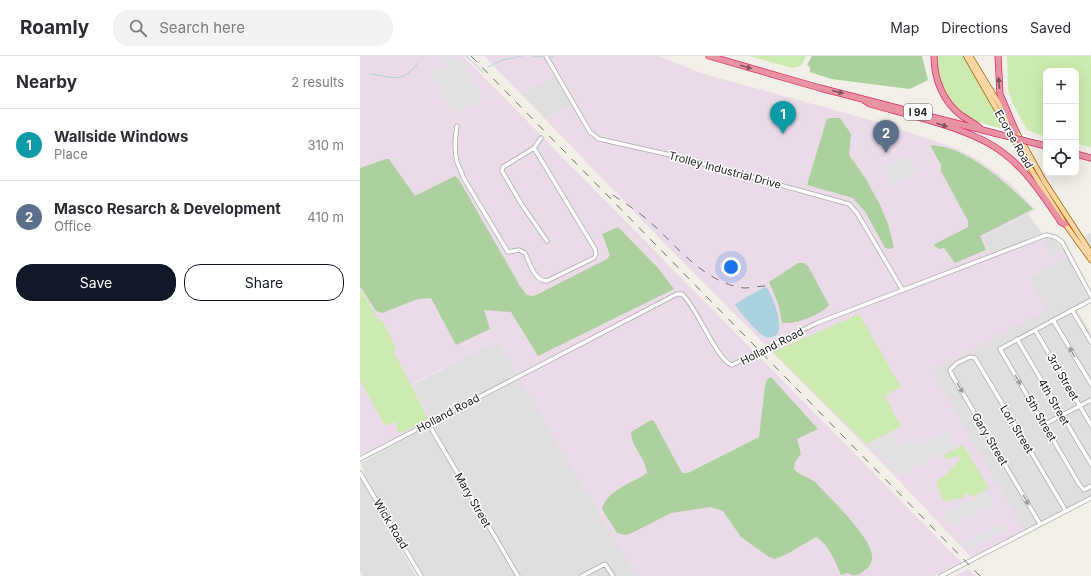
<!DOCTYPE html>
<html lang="en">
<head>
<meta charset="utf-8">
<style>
	:root { --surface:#fff; --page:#f2f2f3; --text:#2b2b33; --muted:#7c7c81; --line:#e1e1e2; --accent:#111827 }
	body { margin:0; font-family:Inter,sans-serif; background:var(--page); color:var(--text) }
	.controls { position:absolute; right:12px; top:12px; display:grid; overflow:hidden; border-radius:8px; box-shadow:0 4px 16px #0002 }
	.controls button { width:36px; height:36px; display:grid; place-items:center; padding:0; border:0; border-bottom:1px solid var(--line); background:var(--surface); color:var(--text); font:20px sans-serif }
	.you { position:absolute; left:371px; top:211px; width:14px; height:14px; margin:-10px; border:3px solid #fff; border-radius:50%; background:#1a73e8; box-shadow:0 0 0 6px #1a73e833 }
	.badge { display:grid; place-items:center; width:26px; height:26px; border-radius:50%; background:var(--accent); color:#fff; font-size:13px; font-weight:700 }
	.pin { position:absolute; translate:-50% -33px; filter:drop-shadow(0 1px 2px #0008) }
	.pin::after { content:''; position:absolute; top:21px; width:14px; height:12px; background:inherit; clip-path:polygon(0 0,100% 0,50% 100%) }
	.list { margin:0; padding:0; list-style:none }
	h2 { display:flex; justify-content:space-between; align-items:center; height:52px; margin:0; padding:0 16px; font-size:17px }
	h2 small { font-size:13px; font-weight:400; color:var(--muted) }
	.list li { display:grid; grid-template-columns:26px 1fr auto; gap:12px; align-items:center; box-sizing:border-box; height:72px; padding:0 16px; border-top:1px solid var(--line) }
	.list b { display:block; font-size:15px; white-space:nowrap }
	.list p { margin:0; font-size:13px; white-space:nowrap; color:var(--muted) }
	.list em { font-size:13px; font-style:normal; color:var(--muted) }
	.actions { display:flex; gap:8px; padding:12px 16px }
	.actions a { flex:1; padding:9px 0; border:1px solid var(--accent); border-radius:16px; text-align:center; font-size:14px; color:var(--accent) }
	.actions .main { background:var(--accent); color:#fff }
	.icon { flex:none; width:22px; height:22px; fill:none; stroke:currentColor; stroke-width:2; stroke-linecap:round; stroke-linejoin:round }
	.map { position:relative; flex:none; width:731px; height:520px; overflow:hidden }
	header { display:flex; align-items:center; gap:24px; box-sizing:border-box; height:56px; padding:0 20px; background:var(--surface); border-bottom:1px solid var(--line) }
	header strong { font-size:19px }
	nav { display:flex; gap:22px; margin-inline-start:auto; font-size:14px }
	.search { width:280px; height:36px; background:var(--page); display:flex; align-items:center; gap:10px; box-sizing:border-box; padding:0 14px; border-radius:16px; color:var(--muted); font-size:15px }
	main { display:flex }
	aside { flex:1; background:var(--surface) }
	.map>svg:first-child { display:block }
	.residential { fill:#e0dfdf }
	.industrial { fill:#ebdbe8 }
	.grass { fill:#cdebb0 }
	.forest { fill:#add19e }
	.parking { fill:#e2e2e2 }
	.water { fill:#aad3df }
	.pier { fill:#fff }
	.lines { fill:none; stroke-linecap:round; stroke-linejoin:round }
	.stream { stroke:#aad3df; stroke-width:1 }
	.minor-casing { stroke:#a9a9a9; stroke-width:5 }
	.major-casing { stroke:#a06b00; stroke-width:6 }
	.highway-casing { stroke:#dc2a67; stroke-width:7 }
	.minor { stroke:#fff; stroke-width:3.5 }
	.major { stroke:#fcd6a4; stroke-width:4.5 }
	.highway { stroke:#e892a2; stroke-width:5.5 }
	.rail { stroke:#707070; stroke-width:1; stroke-dasharray:8 8; stroke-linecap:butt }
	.highway-bridge-casing { stroke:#dc2a67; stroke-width:7; stroke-linecap:butt }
	.highway-bridge { stroke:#e892a2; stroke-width:5.5 }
	.oneway { fill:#7b545c }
	.oneway2 { fill:#9c9c9c }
	.labels { text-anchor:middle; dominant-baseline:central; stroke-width:3; stroke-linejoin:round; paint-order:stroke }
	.shield { fill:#fff; stroke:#646464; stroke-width:1 }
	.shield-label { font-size:10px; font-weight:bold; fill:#222 }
	.street-label { font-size:11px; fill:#222; stroke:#fff }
</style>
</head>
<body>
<header>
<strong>Roamly</strong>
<div class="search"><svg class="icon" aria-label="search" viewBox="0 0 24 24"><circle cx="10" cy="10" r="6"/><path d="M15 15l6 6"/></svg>Search here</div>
<nav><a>Map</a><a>Directions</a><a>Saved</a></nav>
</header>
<main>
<aside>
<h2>Nearby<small>2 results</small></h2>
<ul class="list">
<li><span class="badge" style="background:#0f9aa8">1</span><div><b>Wallside Windows</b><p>Place</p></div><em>310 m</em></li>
<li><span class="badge" style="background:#5c6f8a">2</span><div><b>Masco Resarch &amp; Development</b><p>Office</p></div><em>410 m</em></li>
</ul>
<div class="actions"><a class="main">Save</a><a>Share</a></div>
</aside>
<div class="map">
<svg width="731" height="520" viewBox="0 0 731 520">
	<rect width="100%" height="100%" fill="#f2efe9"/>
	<path class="residential" d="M196,20L212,49L185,63L161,38Z
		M668,158L685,181L695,184L703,194L689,201L678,179L631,198L622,181Z
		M731,177V192L723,181Z
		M707,201L731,247L717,254L731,278V440L664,475L571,315L686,254L669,221Z
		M137,284L277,520H64L6,422L1,407L73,367L53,329Z
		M0,421L56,520H3L0,515Z"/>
	<path class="industrial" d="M0,0H103L601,506L574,520H277L137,284L53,328L72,364L0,400Z
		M124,0H298L344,18L525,68L595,92L619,104L651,128L676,154L622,181L633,201L680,183L689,201L703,194L707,201L669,221L687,254L571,315L664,475L611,501L524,409L314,197L185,63L216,47L199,18L161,38Z
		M608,513L615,520H594Z"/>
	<path class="grass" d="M389,0H446L441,10L432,12Z
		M576,0H603L648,76C603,64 581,50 576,0Z
		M647,0H731V91L716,88V15H686V81L667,74L652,46L648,34Z
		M0,234L2,235L17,262L23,266L28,275L36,292L34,296L68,362L46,375L39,376L37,373L36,365L25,370L0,324Z
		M499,258L541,331L525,340L541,371L506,388L413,296Z
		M603,389L629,432L612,441L606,437L602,443C595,441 590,446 583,445L577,427L578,424L586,419L601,402L599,400L586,403L583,399Z"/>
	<path class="forest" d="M452,0H562L568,24L550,33L471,23L450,16V11L447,9Z
		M470,62H480L491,78L489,99L506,123L520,149L528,168L534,191L530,193L525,192L506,157L493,142L447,129L465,69L467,63Z
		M570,89C578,90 587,91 594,94C625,107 650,130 673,153L620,180L626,194L595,207L584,192L579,193L573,189L608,171V165L581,115V109Z
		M26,103H29L55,140L95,120L98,122L160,230L167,239L174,240L247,203L250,199L242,178L258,171L298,212L314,233L178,300L151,256L124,254L130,273L96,289L71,242L58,243L22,257L16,255L2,233L0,232V112Z
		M438,207H444L448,210L469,249C459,260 437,268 422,267L418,247L409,226Z
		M411,321L458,373L437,383L441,398L435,406L434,413C440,420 449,421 455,426C468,440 515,484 512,503C511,510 507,513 501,517C496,520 493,520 488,517L481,519C475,505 469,489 456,481L427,498L415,503L409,501L381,481L363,455L351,451L311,457L272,477L266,479L257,477L242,453C247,434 272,427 287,417C286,402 271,391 271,376L291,364L294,365L322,417H328L399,381L405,330L407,323Z"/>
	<path class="parking" d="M81,0H96L110,12L108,14L124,43L94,59L69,17L85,9Z
		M549,98L557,116L530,131L521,113Z
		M588,374L596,390L539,421L509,388L532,377L539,390L555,381L560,389Z
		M628,434L635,449L590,472L582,458Z
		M644,466L649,473L610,494L606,486Z"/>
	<path class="water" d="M406,231C413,239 426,273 415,280C412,281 409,282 406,281C396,277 382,258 375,249C377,246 402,232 406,231Z"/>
	<path class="pier" d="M608,61L620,67L680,83L677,92L604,74V65Z"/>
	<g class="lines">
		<path class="stream" d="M106,0L123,16
			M173,0L182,1
			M63,1V0
			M191,1L194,0
			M128,11L143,4L162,0
			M10,18C31,20 42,29 57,8"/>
		<g class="minor-casing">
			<path id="minor" d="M186,0L230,76L239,83L315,100L489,148L497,157L542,233
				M97,70C95,83 94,93 97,106C99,112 102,115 103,121L148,196L159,194L165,197C170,207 174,225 187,225L234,202L236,198L235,193L174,92L181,82
				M174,92L143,111L142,115L162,149L187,185
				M731,244L640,293L719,428L724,434L731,430
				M712,254L731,286
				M693,264L731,328
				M675,274L731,369
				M657,283L731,408
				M68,367L158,520
				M685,368L731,344
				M0,403L317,238H322C337,251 357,305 372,309L457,267L686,179L695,181L702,186L731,240
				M0,417L61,520
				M680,468L592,319L590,314L597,307L610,301L615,302L706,455
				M222,520L245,508L253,520
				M581,520L731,442"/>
		</g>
		<g class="major-casing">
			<path id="major" d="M606,0L672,115L705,168L731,204
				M610,0L649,64
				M655,73L684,125L731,197"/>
		</g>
		<g class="highway-casing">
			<path id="highway" d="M349,0L460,32L634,77
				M574,0C574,23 583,46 602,60C608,64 614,67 620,72
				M638,0L640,38L656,76
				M504,44L510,48C548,59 611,72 642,96C667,114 684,141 701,166L705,168
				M678,88L686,90
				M716,98L731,102"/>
		</g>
		<use href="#minor" class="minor"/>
		<use href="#major" class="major"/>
		<use href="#highway" class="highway"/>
		<path class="rail" d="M111,0L620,520
			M253,139C265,147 277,155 288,164C316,189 344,227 384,232C391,232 399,230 406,230"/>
		<g class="highway-bridge-casing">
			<path id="highway-bridge" d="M634,77L678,88"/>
		</g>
		<use href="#highway-bridge" class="highway-bridge"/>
	</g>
	<defs><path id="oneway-solid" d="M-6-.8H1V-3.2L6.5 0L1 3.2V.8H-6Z"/></defs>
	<g class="oneway">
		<use href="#oneway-solid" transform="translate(386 11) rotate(16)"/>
		<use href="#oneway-solid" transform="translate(639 27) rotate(-95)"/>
		<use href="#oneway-solid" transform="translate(478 36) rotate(14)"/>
		<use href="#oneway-solid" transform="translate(582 69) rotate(17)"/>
	</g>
	<g class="oneway2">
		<use href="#oneway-solid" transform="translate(712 296) rotate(-120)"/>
		<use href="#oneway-solid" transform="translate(658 324) rotate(60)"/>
		<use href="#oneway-solid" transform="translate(600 332) rotate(59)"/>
		<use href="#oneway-solid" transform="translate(666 444) rotate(60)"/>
	</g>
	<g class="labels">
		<rect class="shield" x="544" y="48" width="28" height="16" rx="3"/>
		<g class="shield-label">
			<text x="558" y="56">I 94</text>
		</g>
		<g class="street-label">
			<text transform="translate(654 83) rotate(60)">Ecorse Road</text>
			<text transform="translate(365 114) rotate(15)">Trolley Industrial Drive</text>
			<text transform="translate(412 290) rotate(-27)">Holland Road</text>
			<text transform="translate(703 321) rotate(60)">3rd Street</text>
			<text transform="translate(694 346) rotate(60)">4th Street</text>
			<text transform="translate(88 357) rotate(-28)">Holland Road</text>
			<text transform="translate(681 362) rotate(60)">5th Street</text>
			<text transform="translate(657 373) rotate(59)">Lori Street</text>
			<text transform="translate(630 383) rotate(59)">Gary Street</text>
			<text transform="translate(113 444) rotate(60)">Mary Street</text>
			<text transform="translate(31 468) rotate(59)">Wick Road</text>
		</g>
	</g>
</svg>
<div class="controls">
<button>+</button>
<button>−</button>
<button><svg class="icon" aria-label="locate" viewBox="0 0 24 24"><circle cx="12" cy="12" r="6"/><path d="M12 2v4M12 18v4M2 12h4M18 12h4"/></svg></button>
</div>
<div class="you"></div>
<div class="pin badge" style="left:423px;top:78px;background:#0f9aa8">1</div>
<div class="pin badge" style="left:526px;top:97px;background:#5c6f8a">2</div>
</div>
</main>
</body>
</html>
